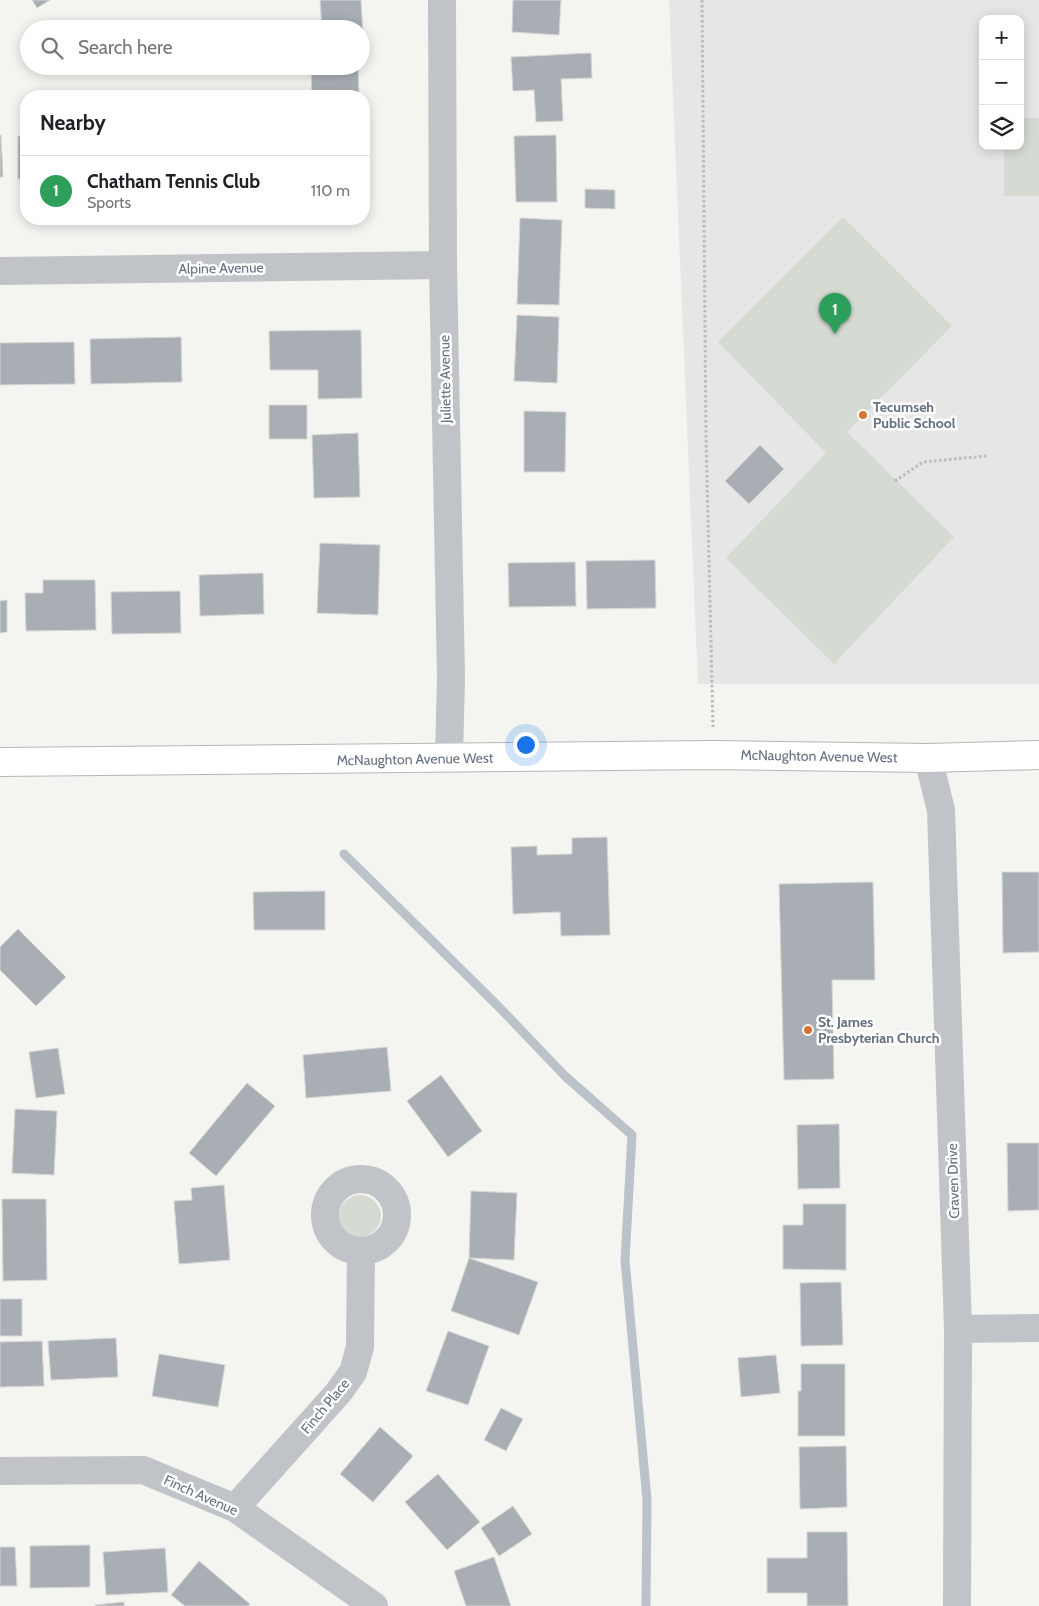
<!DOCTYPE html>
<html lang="en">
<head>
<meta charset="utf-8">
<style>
	:root { --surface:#fff; --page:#f6f6f6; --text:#202124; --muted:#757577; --line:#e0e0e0; --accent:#d57331 }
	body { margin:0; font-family:Cabin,sans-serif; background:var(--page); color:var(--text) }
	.controls { position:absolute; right:15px; top:15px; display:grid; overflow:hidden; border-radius:10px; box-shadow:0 2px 12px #0003 }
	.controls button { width:45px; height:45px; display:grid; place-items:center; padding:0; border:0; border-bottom:1px solid var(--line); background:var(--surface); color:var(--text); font:25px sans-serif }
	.you { position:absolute; left:525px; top:744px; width:18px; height:18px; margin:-12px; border:4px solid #fff; border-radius:50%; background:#1a73e8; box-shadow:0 0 0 8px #1a73e833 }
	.badge { display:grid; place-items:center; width:32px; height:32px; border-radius:50%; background:var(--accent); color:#fff; font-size:16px; font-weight:700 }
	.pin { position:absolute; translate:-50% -41px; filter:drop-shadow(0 1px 2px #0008) }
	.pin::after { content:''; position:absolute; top:26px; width:18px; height:15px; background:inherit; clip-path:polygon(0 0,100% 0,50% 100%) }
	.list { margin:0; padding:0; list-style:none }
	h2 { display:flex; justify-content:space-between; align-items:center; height:65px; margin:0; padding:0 20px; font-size:21px }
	h2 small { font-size:16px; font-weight:400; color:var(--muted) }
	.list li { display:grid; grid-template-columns:32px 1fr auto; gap:15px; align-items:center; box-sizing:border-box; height:70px; padding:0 20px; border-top:1px solid var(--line) }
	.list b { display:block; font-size:19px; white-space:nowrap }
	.list p { margin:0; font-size:16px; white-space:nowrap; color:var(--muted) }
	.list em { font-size:16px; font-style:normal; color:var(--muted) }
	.icon { flex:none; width:28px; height:28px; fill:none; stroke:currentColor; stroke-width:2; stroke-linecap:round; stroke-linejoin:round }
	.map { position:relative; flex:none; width:1039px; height:1606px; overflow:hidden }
	.search { position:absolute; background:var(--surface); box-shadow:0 2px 12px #0003; left:20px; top:20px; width:350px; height:55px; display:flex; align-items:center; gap:12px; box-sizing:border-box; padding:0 18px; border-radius:28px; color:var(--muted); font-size:19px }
	.panel { position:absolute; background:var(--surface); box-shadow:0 2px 12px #0003; left:20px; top:90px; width:350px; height:135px; border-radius:20px }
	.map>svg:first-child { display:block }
	.built { fill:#e5e6e5; fill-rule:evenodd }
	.green { fill:#d5dbd3 }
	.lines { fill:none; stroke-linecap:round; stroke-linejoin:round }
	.stream { stroke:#bbc2c9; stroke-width:9 }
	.building { fill:#a9aeb5; stroke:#d6d6d4 }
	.major-casing { stroke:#b4b6ba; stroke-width:30 }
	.path { stroke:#b8babd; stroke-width:3; stroke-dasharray:2.5 2.5; stroke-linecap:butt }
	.minor { stroke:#c0c3c7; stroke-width:28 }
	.major { stroke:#fff; stroke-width:28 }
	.poi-dot { fill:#d57331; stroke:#fff; stroke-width:2 }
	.labels { text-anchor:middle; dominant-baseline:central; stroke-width:5; stroke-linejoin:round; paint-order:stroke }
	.street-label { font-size:14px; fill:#667080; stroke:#fff }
	.poi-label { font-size:14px; font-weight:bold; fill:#667080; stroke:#fff; text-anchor:start }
</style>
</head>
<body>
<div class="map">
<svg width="1039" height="1606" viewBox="0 0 1039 1606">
	<rect width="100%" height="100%" fill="#f4f5f1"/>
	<path class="built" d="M669,0H1039V684H698ZM983,19H1020V146H983Z"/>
	<path class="green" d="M1020,118H1039V196H1004V146H1020Z
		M843,217L952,326L847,432L954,537L834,664L726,558L826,453L718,342Z
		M339 1216a21 21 0 1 1 42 0a21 21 0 1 1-42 0Z"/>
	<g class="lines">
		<path class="stream" d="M344,854L497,1005L565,1076L632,1135L625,1260L647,1500L646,1606"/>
	</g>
	<path class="building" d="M32,0H50L37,8Z
		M320,0H361L363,33H361V29H322Z
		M513,0H561L559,35L512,32Z
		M591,53L592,78L561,79L563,121L536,122L534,90L513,91L511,57Z
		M311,66H358L359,96H312Z
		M0,135H1L3,177H0Z
		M556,135L557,202H516L514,136Z
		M18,136H26V179H18Z
		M585,189L615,190V209L585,208Z
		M520,218L562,220L559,305L517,304Z
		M517,315L559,317L557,383L514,381Z
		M361,330L362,398L318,399V370H270L269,331Z
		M181,337L182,382L91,384L90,339Z
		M74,342L75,384L0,385V343Z
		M269,405H307V439H269Z
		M524,411L566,412L565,472H524Z
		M358,433L360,497L314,498L312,435Z
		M760,445L784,469L749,504L725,481Z
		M320,543L380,545L378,615L317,613Z
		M655,560L656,608L587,609L586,561Z
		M575,562L576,606L509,607L508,563Z
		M263,573L264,614L200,616L199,575Z
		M43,580H95L96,630L26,631L25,593H43Z
		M180,591L181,633L112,634L111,592Z
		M7,600V632L0,633V601Z
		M607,837L610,935L561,936L560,912L513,914L511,847L537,846V855L572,854V838Z
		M1002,872H1039V952L1003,953Z
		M873,882L875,980H832L834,1079L784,1080L779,884Z
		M325,891V930H254L253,892Z
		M18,929L66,977L36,1006L0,970V947Z
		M387,1047L391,1091L306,1098L303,1055Z
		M58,1048L65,1094L36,1098L29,1052Z
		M441,1075L482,1131L448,1157L407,1101Z
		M247,1083L275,1106L216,1176L189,1153Z
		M15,1109L57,1111L54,1175L12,1173Z
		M839,1124L840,1188L798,1189L797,1125Z
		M1007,1143H1039V1210L1008,1211Z
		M224,1185L230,1260L179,1264L174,1201L192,1200L191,1188Z
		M471,1191L517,1193L514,1260L469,1258Z
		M2,1199H46L47,1280L3,1281Z
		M803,1204H846V1270L783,1269V1225H803Z
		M469,1258L538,1282L519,1335L451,1311Z
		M841,1282L843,1345L801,1346L800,1283Z
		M0,1299H22V1336H0Z
		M448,1331L489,1346L468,1405L426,1391Z
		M116,1338L118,1377L51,1380L48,1341Z
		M42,1341L44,1386L0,1387V1342Z
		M159,1354L225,1365L218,1407L152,1396Z
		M776,1355L780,1393L741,1397L738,1358Z
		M801,1364H845V1436H798V1391H801Z
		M501,1408L523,1419L506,1451L484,1440Z
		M380,1427L413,1456L373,1502L340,1474Z
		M846,1446L847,1507L800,1509L799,1447Z
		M438,1474L480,1522L447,1550L405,1502Z
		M513,1506L532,1534L499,1556L481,1528Z
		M807,1532H847L848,1606H807V1593H767V1558H807Z
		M90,1545V1587L30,1588V1546Z
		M0,1547H15L17,1586H0Z
		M165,1548L168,1592L106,1595L103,1552Z
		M494,1557L511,1606H466L454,1571Z
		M199,1561L250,1604L247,1606H185L171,1595Z
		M124,1602V1606H95V1605Z"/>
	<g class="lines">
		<g class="major-casing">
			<path id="major" d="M0,762L714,755L928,758L1039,755"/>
		</g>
		<path class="path" d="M702,0L706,435L713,727
			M895,481L923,462L986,456"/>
		<path class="minor" d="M442,0L443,265L451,678L449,758
			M0,271L443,265
			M928,758L941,810L958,1329L957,1606
			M325 1215a36 36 0 1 1 72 0a36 36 0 1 1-72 0Z
			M958,1329L1039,1328
			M0,1471L143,1470L235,1508L374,1606
			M235,1508L338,1393L353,1372L360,1347L361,1251"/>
		<use href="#major" class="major"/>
	</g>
	<g class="poi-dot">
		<circle cx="863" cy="415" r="5"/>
		<circle cx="808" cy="1030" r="5"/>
	</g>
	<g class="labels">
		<g class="street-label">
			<text transform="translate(221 268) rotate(-1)">Alpine Avenue</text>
			<text transform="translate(445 379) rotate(-91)">Juliette Avenue</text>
			<text transform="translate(819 756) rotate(1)">McNaughton Avenue West</text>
			<text transform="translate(415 759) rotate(-1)">McNaughton Avenue West</text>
			<text transform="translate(953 1181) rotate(-92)">Craven Drive</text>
			<text transform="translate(325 1406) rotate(-50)">Finch Place</text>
			<text transform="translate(201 1495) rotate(24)">Finch Avenue</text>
		</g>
		<g class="poi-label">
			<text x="873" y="407">Tecumseh<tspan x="873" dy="16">Public School</tspan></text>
			<text x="818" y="1022">St. James<tspan x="818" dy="16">Presbyterian Church</tspan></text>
		</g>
	</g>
</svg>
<div class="controls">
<button>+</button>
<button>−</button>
<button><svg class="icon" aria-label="layers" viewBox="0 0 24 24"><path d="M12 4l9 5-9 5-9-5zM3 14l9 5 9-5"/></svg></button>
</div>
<div class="you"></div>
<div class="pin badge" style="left:835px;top:334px;background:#2e9e5b">1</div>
<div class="search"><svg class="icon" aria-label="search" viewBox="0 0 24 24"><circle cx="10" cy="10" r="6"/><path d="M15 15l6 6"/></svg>Search here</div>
<section class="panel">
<h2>Nearby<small></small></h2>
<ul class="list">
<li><span class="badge" style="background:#2e9e5b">1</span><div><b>Chatham Tennis Club</b><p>Sports</p></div><em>110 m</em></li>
</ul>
</section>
</div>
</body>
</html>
